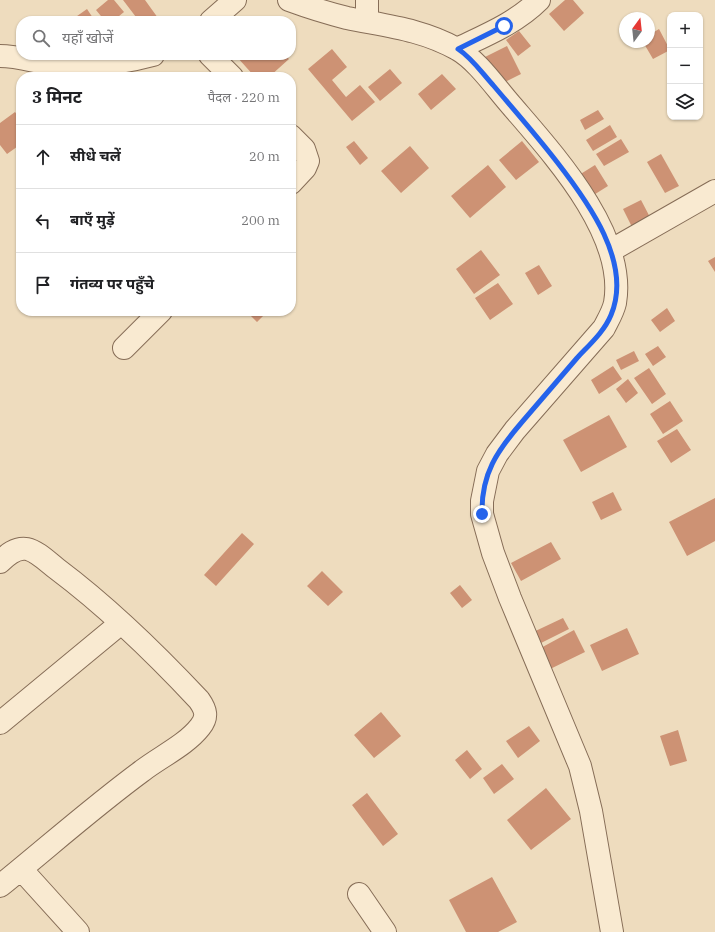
<!DOCTYPE html>
<html lang="hi">
<head>
<meta charset="utf-8">
<style>
	:root { --surface:#fff; --page:#f6f6f6; --text:#202124; --muted:#757577; --line:#e0e0e0 }
	body { margin:0; font-family:"IBM Plex Serif","Noto Sans Devanagari",serif; background:var(--page); color:var(--text) }
	.controls { position:absolute; right:12px; top:12px; display:grid; overflow:hidden; border-radius:8px; box-shadow:0 1px 3px #0004 }
	.controls button { width:36px; height:36px; display:grid; place-items:center; padding:0; border:0; border-bottom:1px solid var(--line); background:var(--surface); color:var(--text); font:20px sans-serif }
	.compass { position:absolute; left:619px; top:12px; width:36px; height:36px; border-radius:50%; background:var(--surface); box-shadow:0 1px 3px #0004; rotate:15deg }
	.stop { position:absolute; width:12px; height:12px; margin:-9px; border:3px solid #2563eb; border-radius:50%; background:#fff }
	.stop.end { background:#2563eb; border-color:#fff; box-shadow:0 1px 4px #0008 }
	.list { margin:0; padding:0; list-style:none }
	h2 { display:flex; justify-content:space-between; align-items:center; height:52px; margin:0; padding:0 16px; font-size:17px }
	h2 small { font-size:13px; font-weight:400; color:var(--muted) }
	.list li { display:grid; grid-template-columns:26px 1fr auto; gap:12px; align-items:center; box-sizing:border-box; height:64px; padding:0 16px; border-top:1px solid var(--line) }
	.list b { display:block; font-size:15px; white-space:nowrap }
	.list em { font-size:13px; font-style:normal; color:var(--muted) }
	.icon { flex:none; width:22px; height:22px; fill:none; stroke:currentColor; stroke-width:2; stroke-linecap:round; stroke-linejoin:round }
	.map { position:relative; flex:none; width:715px; height:932px; overflow:hidden }
	.search { position:absolute; background:var(--surface); box-shadow:0 1px 3px #0004; left:16px; top:16px; width:280px; height:44px; display:flex; align-items:center; gap:10px; box-sizing:border-box; padding:0 14px; border-radius:16px; color:var(--muted); font-size:15px }
	.panel { position:absolute; background:var(--surface); box-shadow:0 1px 3px #0004; left:16px; top:72px; width:280px; height:244px; border-radius:16px }
	.map>svg:first-child { display:block }
	.building { fill:#cd9274 }
	.lines { fill:none; stroke-linecap:round; stroke-linejoin:round }
	.minor-casing { stroke:#866d57; stroke-width:24 }
	.minor { stroke:#f9ead1; stroke-width:22 }
	.route { stroke:#2563eb; stroke-width:5 }
</style>
</head>
<body>
<div class="map">
<svg width="715" height="932" viewBox="0 0 715 932">
	<rect width="100%" height="100%" fill="#eedcbe"/>
	<path class="building" d="M108,0H114L124,12L113,21H105L96,10Z
		M123,0H145L158,18L154,21H139Z
		M565,0H573L584,13L564,31L549,14Z
		M87,9L95,21H70Z
		M659,29L670,50L653,59L643,42H649V35Z
		M519,31L531,46L518,56L506,40Z
		M507,46L521,74L497,86L483,58Z
		M332,49L347,67L332,80L346,97L360,85L375,102L352,121L308,69Z
		M239,55H285L289,59L269,77H255L237,57Z
		M390,69L402,83L380,101L368,87Z
		M442,74L456,89L431,110L418,94Z
		M598,110L604,119L585,130L580,120Z
		M15,112L21,120V144L7,154L0,145V123Z
		M610,125L617,137L593,151L586,140Z
		M621,139L629,152L604,166L596,154Z
		M354,141L368,158L360,165L346,147Z
		M522,141L539,162L516,180L499,160Z
		M410,146L429,168L401,193L381,171Z
		M661,154L679,186L665,193L647,162Z
		M488,165L506,187L470,218L451,196Z
		M595,165L608,186L592,196L579,175Z
		M641,200L653,223L635,233L623,209Z
		M481,250L500,275L474,294L456,269Z
		M715,257V272L708,261Z
		M539,265L552,286L538,295L525,273Z
		M498,283L513,304L490,320L475,298Z
		M667,308L675,321L660,332L651,320Z
		M246,311H268L257,322Z
		M658,346L666,357L653,366L645,354Z
		M634,351L639,361L621,370L616,360Z
		M613,366L622,379L599,394L591,380Z
		M649,368L666,394L652,404L634,378Z
		M628,379L638,393L626,403L616,389Z
		M670,401L683,421L663,434L650,414Z
		M609,415L627,447L581,472L563,440Z
		M677,429L691,450L671,463L657,441Z
		M613,492L622,510L601,520L592,502Z
		M715,498V541L687,556L669,522Z
		M242,533L254,544L216,586L204,575Z
		M551,542L561,559L521,581L511,563Z
		M322,571L343,592L328,606L307,586Z
		M460,585L472,600L462,608L450,593Z
		M563,618L569,629L533,647L527,635Z
		M627,628L639,654L602,671L590,645Z
		M574,630L585,652L544,672L537,650Z
		M381,712L401,736L374,758L354,735Z
		M529,726L540,741L518,758L506,741Z
		M678,730L687,761L670,766L660,736Z
		M467,750L482,769L470,779L455,760Z
		M502,764L514,779L494,794L483,778Z
		M546,788L571,819L531,850L507,820Z
		M367,793L398,834L383,846L352,805Z
		M492,877L517,922L498,932H466L449,900Z"/>
	<g class="lines">
		<g class="minor-casing">
			<path id="minor" d="M289,0C308,7 327,13 347,18C386,26 421,29 457,49C477,60 496,88 511,105C553,154 627,234 615,303C613,312 608,320 604,328L515,430L497,454L488,471L482,501V514L493,553L510,598L580,766L591,811L612,932
				M211,21L235,0
				M367,21V0
				M457,49C486,35 516,23 539,0
				M210,55L232,77
				M0,56C21,56 41,64 61,65C92,67 124,63 153,55
				M291,136L304,149L308,161L305,168L291,183
				M610,251L715,191
				M124,348L161,311
				M0,562C7,555 16,547 27,549C37,551 49,563 57,569C109,608 155,653 199,700C206,710 208,717 200,727C186,745 160,757 142,771C93,807 47,848 0,886
				M0,723L121,623
				M21,869L78,932
				M359,894L385,932"/>
		</g>
		<use href="#minor" class="minor"/>
	</g>
	<g class="lines">
		<path class="route" d="M482,514C481,474 497,451 522,422C540,401 559,379 577,358C589,345 604,332 611,315C633,263 588,202 557,162C537,136 515,111 493,85C482,73 472,58 458,49L504,26"/>
	</g>
</svg>
<div class="controls">
<button>+</button>
<button>−</button>
<button><svg class="icon" aria-label="layers" viewBox="0 0 24 24"><path d="M12 4l9 5-9 5-9-5zM3 14l9 5 9-5"/></svg></button>
</div>
<svg class="compass" viewBox="-18 -18 36 36"><path d="M0-13l5 13h-10z" fill="#e53935"/><path d="M0 13l5-13h-10z" fill="#757577"/></svg>
<div class="stop" style="left:504px;top:26px"></div>
<div class="stop end" style="left:482px;top:514px"></div>
<div class="search"><svg class="icon" aria-label="search" viewBox="0 0 24 24"><circle cx="10" cy="10" r="6"/><path d="M15 15l6 6"/></svg>यहाँ खोजें</div>
<section class="panel">
<h2>3 मिनट<small>पैदल · 220 m</small></h2>
<ul class="list">
<li><svg class="icon" aria-label="ahead" viewBox="0 0 24 24"><path d="M12 20V5M6 11l6-6 6 6"/></svg><div><b>सीधे चलें</b></div><em>20 m</em></li>
<li><svg class="icon" aria-label="left" viewBox="0 0 24 24"><path d="M17 20v-9H6M10 6l-5 5 5 5"/></svg><div><b>बाएँ मुड़ें</b></div><em>200 m</em></li>
<li><svg class="icon" aria-label="arrive" viewBox="0 0 24 24"><path d="M6 21V4h12l-3 4 3 4H6"/></svg><div><b>गंतव्य पर पहुँचे</b></div></li>
</ul>
</section>
</div>
</body>
</html>
